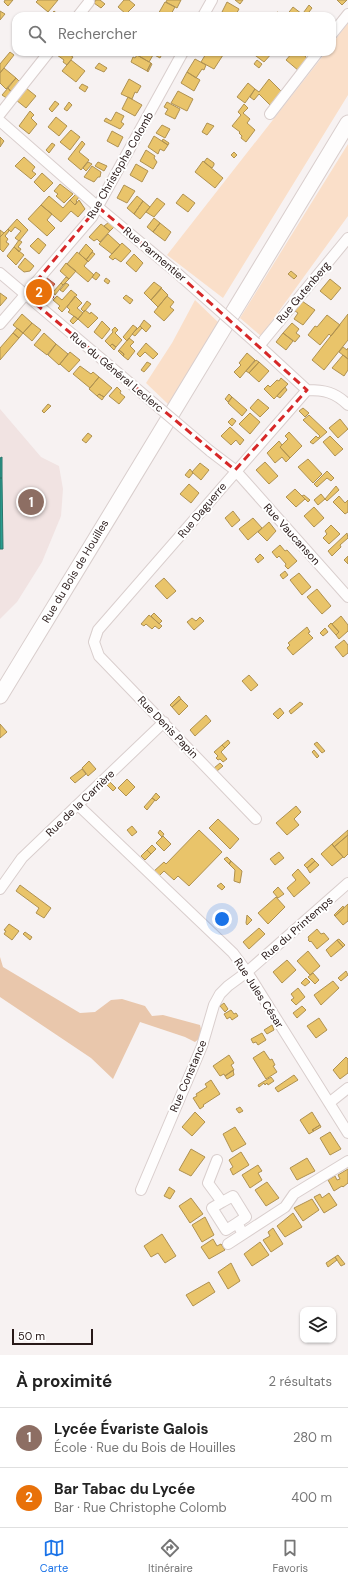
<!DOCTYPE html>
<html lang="fr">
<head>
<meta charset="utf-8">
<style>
	:root { --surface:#fff; --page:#f6f6f6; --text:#222; --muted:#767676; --line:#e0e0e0; --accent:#1a73e8 }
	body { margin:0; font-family:"DM Sans",sans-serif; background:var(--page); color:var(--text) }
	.controls { position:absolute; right:12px; bottom:12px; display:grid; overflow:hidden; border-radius:8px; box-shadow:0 1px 3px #0004 }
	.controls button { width:36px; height:36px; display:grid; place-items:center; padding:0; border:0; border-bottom:1px solid var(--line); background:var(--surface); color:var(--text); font:20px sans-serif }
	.scale { position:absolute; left:12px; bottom:10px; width:81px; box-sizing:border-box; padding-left:4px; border:2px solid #281918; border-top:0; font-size:11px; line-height:14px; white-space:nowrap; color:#281918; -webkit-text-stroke:3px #fff; paint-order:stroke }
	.you { position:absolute; left:222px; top:919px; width:14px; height:14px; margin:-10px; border:3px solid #fff; border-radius:50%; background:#1a73e8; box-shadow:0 0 0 6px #1a73e833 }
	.badge { display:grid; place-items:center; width:26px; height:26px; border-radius:50%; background:var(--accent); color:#fff; font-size:13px; font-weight:700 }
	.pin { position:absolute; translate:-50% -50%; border:2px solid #fff; box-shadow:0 1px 4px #0006 }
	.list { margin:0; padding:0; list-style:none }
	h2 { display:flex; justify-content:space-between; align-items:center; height:52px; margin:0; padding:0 16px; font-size:17px }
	h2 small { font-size:13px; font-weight:400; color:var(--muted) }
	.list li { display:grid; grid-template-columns:26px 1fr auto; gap:12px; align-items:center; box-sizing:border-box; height:60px; padding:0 16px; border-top:1px solid var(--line) }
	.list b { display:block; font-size:15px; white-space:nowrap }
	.list p { margin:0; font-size:13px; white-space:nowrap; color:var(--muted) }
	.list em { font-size:13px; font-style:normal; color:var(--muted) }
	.icon { flex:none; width:22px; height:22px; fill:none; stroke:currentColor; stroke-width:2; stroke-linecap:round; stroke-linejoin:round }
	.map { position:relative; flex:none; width:348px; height:1355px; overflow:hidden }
	.search { position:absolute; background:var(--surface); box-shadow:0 1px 3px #0004; left:12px; right:12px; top:12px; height:44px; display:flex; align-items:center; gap:10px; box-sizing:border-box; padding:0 14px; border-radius:12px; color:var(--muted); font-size:15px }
	.sheet { height:172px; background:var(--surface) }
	nav { display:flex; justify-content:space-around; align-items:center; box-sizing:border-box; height:56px; border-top:1px solid var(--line); background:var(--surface); font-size:11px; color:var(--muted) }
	nav a { display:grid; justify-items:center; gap:2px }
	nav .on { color:var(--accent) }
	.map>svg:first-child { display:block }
	.built { fill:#f1e3e2 }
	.green { fill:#fadfc9 }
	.forest { fill:#e9c7ac }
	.homes { fill:#e9c46a; stroke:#af9151 }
	.shops { fill:#e76f51; stroke:#ae5540 }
	.schools { fill:#2a9d8f; stroke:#29756b }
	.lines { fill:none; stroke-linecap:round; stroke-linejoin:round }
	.street-casing { stroke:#d9cecd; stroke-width:12 }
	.secondary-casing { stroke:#d9cecd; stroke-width:17 }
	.street { stroke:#fefdfd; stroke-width:10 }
	.secondary { stroke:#fefdfd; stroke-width:15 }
	.street-bridge-casing { stroke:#d9cecd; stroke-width:12; stroke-linecap:butt }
	.street-bridge { stroke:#fefdfd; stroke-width:10 }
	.marked { fill:none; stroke:#d62828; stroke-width:3; stroke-dasharray:8 5; stroke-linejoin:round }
	.labels { text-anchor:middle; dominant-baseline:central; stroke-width:4; stroke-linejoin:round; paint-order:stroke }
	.street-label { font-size:11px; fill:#281918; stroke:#fff }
</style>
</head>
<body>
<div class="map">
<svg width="348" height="1355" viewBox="0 0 348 1355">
	<rect width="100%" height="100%" fill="#f7f2f2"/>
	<path class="built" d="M0,409L41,457L59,466L63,489L61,516L42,562L17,602L0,619Z"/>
	<path class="green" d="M348,23V95L223,298L167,255L326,52H332V44Z
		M348,144V216L261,336L240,318Z
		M195,300L219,323L168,404L146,383L172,343Z"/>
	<path class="forest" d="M0,957L3,967L80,1013L95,1012L111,1000L122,999L145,1006L152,1016L163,1015L200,1025C202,1032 202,1037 195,1042L185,1037L140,1022L113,1079L91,1058L0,997Z"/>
	<path class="homes" d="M5,0H13L8,6L4,2Z
		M38,0H58L48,12L36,2Z
		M96,0H100L105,4L101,8L94,3Z
		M124,0H129L135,5L126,14L118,7Z
		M167,0H181L177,8L166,2Z
		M235,0H243L240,4Z
		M337,0H347L342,5Z
		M165,2L175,7L170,16H157Z
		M227,2L239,9L235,16H229L222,12Z
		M309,5L312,8L306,16H301Z
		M293,7L302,14L301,16H286Z
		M0,11L5,14L0,20Z
		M54,11L60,16H50Z
		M277,12L280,13L278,16H273Z
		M10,52L14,55L0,73V64Z
		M60,52H73L70,55L73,57L67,65L63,62L64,60L57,55Z
		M139,52H147L153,55L149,62L137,55Z
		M149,52H163L160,58Z
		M207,52H217L223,55L214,69L201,62Z
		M253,52H273L264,62L252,53Z
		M293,52L301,53L302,52L308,60L299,71L286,60Z
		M137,55L151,63L147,71L131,62L133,57L135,58Z
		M195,59L206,65L204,70L202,69L196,78L187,72Z
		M71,60L85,71L76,82L62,71Z
		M257,60L262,64L259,68L254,64Z
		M99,63L107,68L104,72L95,68Z
		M151,63L152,64L148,72L147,71Z
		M4,68L16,78L6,89L0,83V73Z
		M187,72L200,80L194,91L181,83Z
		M16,78L21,83L12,93L8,88Z
		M129,79L141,86L137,93L135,92L132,99L121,94Z
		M269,79L282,92L271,106L259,94L254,100L250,97L255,89L259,92Z
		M248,83L255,89L245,103L237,97Z
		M82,84L88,87L85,92L79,88Z
		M8,88L12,93L8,99L2,95Z
		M26,88L36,96L26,108L16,100Z
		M178,91L193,99L187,111L171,103Z
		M128,97L142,105L135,116L122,109Z
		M55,101L59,104L52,112L49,109Z
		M69,102L72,105L67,111L64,109Z
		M167,102L180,109L175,119L165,114L168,109L164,107Z
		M244,104L248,108L243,113L250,119L247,123L255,130L246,142L241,138L242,136L239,133L240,132L232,126L241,115L238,112Z
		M30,111L34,115L31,118L37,124L29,134L19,126Z
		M116,112L124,116L121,122L124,124L120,129L104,121L106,118L111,121Z
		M56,117L67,126L59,136L48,127Z
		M207,123L214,126L207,135L202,132Z
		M162,125L170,129L165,138L156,133Z
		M71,130L80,137L70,150L60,142Z
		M112,131L123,137L118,147L107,141Z
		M154,136L168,145L164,151L160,149L158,154L148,147Z
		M0,137L4,141L0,147Z
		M163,139L169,143L168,145L162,141Z
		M82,141L85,144L79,152L89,160L81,170L68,159Z
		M52,143L55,145L49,153L46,150Z
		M146,150L155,156L154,158L157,162L153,169L140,161Z
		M234,152L237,155L234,158L231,155Z
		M24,157L35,167L32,171L36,174L31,179L15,166Z
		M207,158L214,163V165L212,168L204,162Z
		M203,161L223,178L215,188L195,172Z
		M88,162L92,164L86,171L83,168Z
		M98,162L107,166L104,171L95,166Z
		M136,164L148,171L142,182L130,175Z
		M92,166L101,172L100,177H98L94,182L84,177Z
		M42,173L53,183L44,192L34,182Z
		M60,184L73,194L64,203L56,196L58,194L54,191Z
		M124,185L135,191L127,203L117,198Z
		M76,194L79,197L76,201L77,202L75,205L70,200Z
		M183,194L195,203L188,212L176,203Z
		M49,196L63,208L70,200L75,205L79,200L85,209L78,217L71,211L61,222L41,205Z
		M137,196L143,201L134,214L127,208Z
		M157,198L165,204L154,217L146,212Z
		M143,201L150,207L140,219L134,214Z
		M41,205L52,214L47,220L55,228L47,236L28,219Z
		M154,218L160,223L153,232L147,227Z
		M17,219L28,230L19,241L15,238L21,231L15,227L11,232L8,229Z
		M109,222L114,227L110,231L104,226Z
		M160,223L171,232L165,241L153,232Z
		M101,224L110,231L100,242L97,239L94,241L89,237Z
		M8,229L9,231L5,236L8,239L6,242L9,244L3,252L0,249V237Z
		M0,230L4,233L0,237Z
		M108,234L120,245L112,254L99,244Z
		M38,238L46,245L39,254L30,246Z
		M19,240L22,242L18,247L21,249L19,252L14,247Z
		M122,243L131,251L121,262L115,258L113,260L109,257Z
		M86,244L93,251L86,260L79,253Z
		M14,247L24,255L16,265L7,256Z
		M77,252L88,261L84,266L94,275L88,282L67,264Z
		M92,252L95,254L88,262L86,260Z
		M134,254L143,263L136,272L126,263Z
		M25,258L34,266L30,271L24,272L18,267Z
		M66,263L76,271L69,279L60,271Z
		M291,271L297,276L294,279L288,274Z
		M96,272L100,275L96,280L92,277Z
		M66,277L69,279L63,285L61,283Z
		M106,278L110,281L108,284L104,281Z
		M330,279L341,288L331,300L320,291Z
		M154,282L162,288L151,300L144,293Z
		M61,283L63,285L55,295L53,292Z
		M66,283L69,285L63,292L60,290Z
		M161,288L168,295L158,307L151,300Z
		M71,290L77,295L62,312L58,308L60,306L53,300L57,296L62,300Z
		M0,293L7,298L0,306Z
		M126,295L133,300L130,304L123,298Z
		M75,296L82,303L77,308L83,313L78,319L68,312L70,310L67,307Z
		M167,296L174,302L170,307L174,310L164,321L154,312Z
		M87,301L91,304L84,312L81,309Z
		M302,301L315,310L303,325L294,319L298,313L295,311Z
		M85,310L90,314L91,312L98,318L88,328L78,319Z
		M22,314L32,323L23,333L13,325Z
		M348,314V340L324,370L312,360Z
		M327,315L340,325L331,336L329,334L320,345L308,335L315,326L317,327Z
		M74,316L78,319L73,324L70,321Z
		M144,320L151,326L146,332L140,326Z
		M102,321L110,329L102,339L94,332Z
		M32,323L41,330L32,341L23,333Z
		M292,323L299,329L296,333L300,336L295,342L283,333Z
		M133,325L137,328L127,341L123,337Z
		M140,326L142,328L135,336L132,334Z
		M115,327L118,330L115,333L122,340L116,347L112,344L110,346L105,341L113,332L112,330Z
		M17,328L23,333L19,338L13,333Z
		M13,333L19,338L0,360V348Z
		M44,333L56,344L47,355L34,345Z
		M283,333L293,341L286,350L276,342Z
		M129,338L134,342L130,346L135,351L128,360L123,356L124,354L119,350Z
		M146,343L158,354L153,359L145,352L140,357L137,354Z
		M56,344L68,354L59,365L48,355Z
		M112,344L116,347L114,350L110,346Z
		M343,347L347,350L348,348V359L339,352Z
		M119,350L124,354L123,356L118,351Z
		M70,352L80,360L69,372L60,364Z
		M247,353L255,360L240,378L234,372L241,365L239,363Z
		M343,355L348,359V370L344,376L332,368Z
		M256,360L259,362L249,373L246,371Z
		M147,362L151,364L144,372L141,370Z
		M259,362L269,371L259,382L249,373Z
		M80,366L91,374L93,372L99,377L90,388L73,374Z
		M99,377L112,388L104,397L99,394L97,396L89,389Z
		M281,378L288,384L274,399L264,389L268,385L270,387L277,380L279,381Z
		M117,387L121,391L120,393L125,397L119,404L109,396Z
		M285,387L287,390L280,398L277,396Z
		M99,394L104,397L102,400L97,396Z
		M229,394L232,397L228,402L225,399Z
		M232,397L247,410L242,416L228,403Z
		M258,399L269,408L260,417L250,408Z
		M48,404L51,406L44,413L42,411Z
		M303,408L309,413L305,417L299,411Z
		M250,413L260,422L250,434L239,424Z
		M309,415L327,432L313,444L310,442L316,436L318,438L320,436L303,420Z
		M232,418L236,421L232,426L228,422Z
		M340,419L348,429L338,438L329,428Z
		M230,427L244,440L240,445L236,440L231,445L221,436Z
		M289,432L302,446L290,458L280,447L288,439L285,436Z
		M88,433L92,436L86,443L82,440Z
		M330,436L343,449L335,456L323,442Z
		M279,441L282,445L280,447L290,458L286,462L282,457L275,463L267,453Z
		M308,459L322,474L313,483L298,467Z
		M265,462L278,476L269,484L256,470Z
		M200,463L209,470L201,480L192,472Z
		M190,469L193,473L189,478L185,475Z
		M327,471L334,478L331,481L327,478L317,487L314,484Z
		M189,484L199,493L191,503L180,494Z
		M336,486L339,490L327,501L325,499Z
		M295,489L305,499L296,507L286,497Z
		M321,494L325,499L318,505L314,500Z
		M304,495L310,500L308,502L302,496Z
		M339,496L345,503L348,500V512L345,514L333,502Z
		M314,507L324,518L314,527L304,516Z
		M233,511L240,520L232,527L225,518Z
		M253,518L262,528L248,540L239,529Z
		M269,522L276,531L267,541L258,532Z
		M331,525L340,534L329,544L323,538L327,534L325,531Z
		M347,533L348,538L340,545L341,547L332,556L328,551Z
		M280,545L285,551L287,550L297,561L288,569L285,566L286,564L279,556L277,558L272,552Z
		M260,554L264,558L258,563L255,559Z
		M348,556V564L344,560Z
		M285,571L288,575L283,579L280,575Z
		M299,573L311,587L302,595L290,580Z
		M164,578L176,591L167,599L155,586Z
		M317,589L331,606L322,614L307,597Z
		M154,613L162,621L159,624L151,616Z
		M149,615L162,626L159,629L155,626L152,629L146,624L144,626L141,624Z
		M341,616L348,625V631L339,639L336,635L339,632L332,624Z
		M200,617L204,621L194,630L187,622L192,618L196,621Z
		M331,623L339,632L336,635L328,626Z
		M307,627L310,632L308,633L313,638L293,655L287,648L290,645L288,643Z
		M325,628L328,632L323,636L320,633Z
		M344,640L348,645V653L343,657L335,647Z
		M249,675L258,685L251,691L242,681Z
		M179,696L181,699L172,707L170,705Z
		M181,699L188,706L179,715L172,707Z
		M300,702L303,704L291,714L289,711Z
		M280,708L284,713L278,719L273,714Z
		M206,715L211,721L195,736L190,730Z
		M0,724L7,732L0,738Z
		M228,740L230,743L225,748L222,745Z
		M317,742L325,751L322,753L314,744Z
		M222,745L225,748L221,752L227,759L223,762L220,759L218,760L216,758L218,756L214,752Z
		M314,750L319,756L317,758L312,752Z
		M89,761L96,769L88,776L82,768Z
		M220,763L223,766L217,771L214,768Z
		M82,769L86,774L75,783L70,778Z
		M127,779L135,787L126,796L118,788Z
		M110,782L116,788L113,791L107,785Z
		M156,793L160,797L156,801L152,798Z
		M152,798L155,800L147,810L144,807Z
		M296,806L301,812L294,819L299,825L287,835L276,823Z
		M218,819L239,839L230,849L209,828Z
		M132,826L137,832L132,836L127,830Z
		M160,830L164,834L162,837L158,833Z
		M199,830L222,852L189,886L178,876L174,880L164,871L158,877L153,872L164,862L166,864Z
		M348,830V835L334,847L332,844Z
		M348,835V854L344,858L334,847Z
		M163,836L171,844L164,851L156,843Z
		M332,844L343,857L332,866L321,854Z
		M152,845L156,849L151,854L147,850Z
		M147,850L151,854L145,860L141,856Z
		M279,852L284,858L275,865L270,859Z
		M227,857L231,861L229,864L224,859Z
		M312,858L315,861L307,868L304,865Z
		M231,861L242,871L240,883L234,881L235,870L229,864Z
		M315,861L319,865L310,873L307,868Z
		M298,869L310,883L294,897L287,888L296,880L292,875Z
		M221,883L225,887L222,890L217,886Z
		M20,885L51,908L44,918L36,913L39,908L16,891Z
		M278,887L284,894L278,898L273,892Z
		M276,897L285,907L268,924L258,913Z
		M348,904V921L343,925L335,916Z
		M343,906L344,908L335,916L334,915Z
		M247,915L252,920L247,925L246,923Z
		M9,924L19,931L12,940L4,934L6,931L4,930Z
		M259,928L265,934L249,949L243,942Z
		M317,929L321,934L324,933L329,939L317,949L311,941L310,942L308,940L309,939L308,937Z
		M25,932L32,937L30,940L23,934Z
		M339,939L345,945L343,947L337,940Z
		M337,940L343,947L331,957L326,950Z
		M308,951L320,966L310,975L297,961Z
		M287,960L296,970L282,983L273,972Z
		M346,971L348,975L341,981L338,978Z
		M313,973L319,980L315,984L308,977Z
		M306,978L310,982L305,986L301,983Z
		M333,981L339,988L321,1005L314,995Z
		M298,988L305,997L296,1005L291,1000L294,998L291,994Z
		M224,1003L228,1009L225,1012L220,1006Z
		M302,1006L306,1010L297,1018L293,1013Z
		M231,1010L234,1014L236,1013L238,1016L232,1020L230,1017L227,1019L224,1014Z
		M319,1018L327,1030L316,1038L307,1026Z
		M272,1025L274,1030L267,1034L264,1030Z
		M262,1033L266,1040L258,1045L256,1042L253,1043L251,1039Z
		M264,1051L270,1060L272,1059L275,1065L273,1066L277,1072L266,1079L253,1058Z
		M229,1055L234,1063L231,1065L234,1070L225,1076L224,1074L220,1076L213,1066Z
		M346,1057L348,1059V1073L340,1079L333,1070Z
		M233,1070L234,1075L227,1079L225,1076Z
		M294,1075L298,1080L278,1092L275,1088Z
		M271,1077L274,1081L268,1085L267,1083L265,1085L264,1083L259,1087L258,1085Z
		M211,1080L220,1094L203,1105L204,1106L200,1109L193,1098L197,1096L196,1094L207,1087L205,1084Z
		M240,1107L243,1111L239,1113L236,1109Z
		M195,1112L205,1122L192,1136L182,1127Z
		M312,1112L320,1125L312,1130L314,1131L309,1134L300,1120Z
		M320,1125L321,1127L314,1131L312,1130Z
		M235,1127L246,1144L232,1152L223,1134Z
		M330,1132L341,1149L330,1155L320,1138Z
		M191,1149L205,1157L191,1176L179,1170Z
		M241,1152L249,1165L233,1175L230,1169L233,1167L229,1160Z
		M307,1158L315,1171L297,1180L290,1168Z
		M258,1165L262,1171L258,1173L262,1180L250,1188L242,1175Z
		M348,1169V1183L343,1187L342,1186L334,1191L328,1180L335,1176L337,1180L340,1179L338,1175Z
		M267,1182L279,1198L266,1206L255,1190Z
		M169,1187L175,1191L170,1199L164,1196Z
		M329,1193L337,1205L324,1213L314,1197L320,1194L322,1198Z
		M191,1198L203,1214L190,1223L179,1206Z
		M312,1199L319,1210L303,1221L294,1208Z
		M293,1213L302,1227L285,1237L277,1226Z
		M205,1217L214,1235L202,1242L192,1225Z
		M273,1228L283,1244L271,1252L263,1240L270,1236L268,1232Z
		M162,1234L176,1256L165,1263L158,1253L151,1257L144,1246Z
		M213,1239L217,1246L221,1244L225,1250L209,1259L201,1247Z
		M260,1242L269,1255L252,1266L244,1254Z
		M338,1255L345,1264L341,1266L335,1257Z
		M335,1257L337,1260L328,1267L326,1263Z
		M231,1263L240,1281L228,1289L218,1272Z
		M209,1282L215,1292L193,1306L186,1295Z"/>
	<path class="shops" d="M47,278L55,284L48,292L54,297L48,303L39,295L38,288Z"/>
	<path class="schools" d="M2,457V478H0V458Z
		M0,478H2L3,549H0Z"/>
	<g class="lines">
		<g class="street-casing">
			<path id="street" d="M78,16L89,2
				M203,16L212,0
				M332,34L348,14
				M0,114L49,52
				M270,114L318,52
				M0,121L98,207L177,273
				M0,273L130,383
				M0,324L92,217L183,52
				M256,343L307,390
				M259,346L348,238
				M307,390C324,390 335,392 348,405
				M210,451L235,470L348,597
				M78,805L233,953L247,972L348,1133
				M256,819L99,656L94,642L98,630L307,390
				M0,889L22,858L164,722
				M329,1103L348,1088
				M217,1160L208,1183L222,1202L233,1196L246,1217L237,1223L243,1234
				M141,1190L202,1046L214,1005L220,994L228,986L247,972L348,883
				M222,1202L212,1208L226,1230L237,1223
				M228,1244L285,1207L294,1194L348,1161"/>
		</g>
		<g class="secondary-casing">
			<path id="secondary" d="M0,696C116,505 233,315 348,123"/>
		</g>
		<use href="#street" class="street"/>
		<use href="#secondary" class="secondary"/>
		<g class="street-bridge-casing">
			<path id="street-bridge" d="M177,273L256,343
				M130,383L210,451"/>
		</g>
		<use href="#street-bridge" class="street-bridge"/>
	</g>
	<path class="marked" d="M98,207L177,273L307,390L235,470L25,295Z"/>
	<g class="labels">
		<g class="street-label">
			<text transform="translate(120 165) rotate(-60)">Rue Christophe Colomb</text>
			<text transform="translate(155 254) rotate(40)">Rue Parmentier</text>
			<text transform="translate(303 292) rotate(-50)">Rue Gutenberg</text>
			<text transform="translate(117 372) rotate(40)">Rue du Général Leclerc</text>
			<text transform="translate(202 510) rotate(-50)">Rue Daguerre</text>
			<text transform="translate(292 534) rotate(48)">Rue Vaucanson</text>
			<text transform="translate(75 571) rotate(-59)">Rue du Bois de Houilles</text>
			<text transform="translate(168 727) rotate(46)">Rue Denis Papin</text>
			<text transform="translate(80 803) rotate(-44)">Rue de la Carrière</text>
			<text transform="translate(297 928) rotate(-41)">Rue du Printemps</text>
			<text transform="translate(259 993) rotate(57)">Rue Jules César</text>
			<text transform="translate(188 1076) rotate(-67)">Rue Constance</text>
		</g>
	</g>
</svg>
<div class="controls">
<button><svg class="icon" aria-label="layers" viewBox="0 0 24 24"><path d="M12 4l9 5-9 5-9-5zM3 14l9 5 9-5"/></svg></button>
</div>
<div class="scale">50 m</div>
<div class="you"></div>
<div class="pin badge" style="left:31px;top:502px;background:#8d6e63">1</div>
<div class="pin badge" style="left:39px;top:292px;background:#e8710a">2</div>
<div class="search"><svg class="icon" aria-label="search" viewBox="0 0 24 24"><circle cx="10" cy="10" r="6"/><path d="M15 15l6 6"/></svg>Rechercher</div>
</div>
<section class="sheet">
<h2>À proximité<small>2 résultats</small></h2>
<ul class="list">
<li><span class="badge" style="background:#8d6e63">1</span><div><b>Lycée Évariste Galois</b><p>École · Rue du Bois de Houilles</p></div><em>280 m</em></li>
<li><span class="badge" style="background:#e8710a">2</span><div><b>Bar Tabac du Lycée</b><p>Bar · Rue Christophe Colomb</p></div><em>400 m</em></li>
</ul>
</section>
<nav>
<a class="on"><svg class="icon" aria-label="map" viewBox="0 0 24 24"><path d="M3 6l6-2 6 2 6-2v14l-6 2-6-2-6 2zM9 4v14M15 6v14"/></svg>Carte</a>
<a><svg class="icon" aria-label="directions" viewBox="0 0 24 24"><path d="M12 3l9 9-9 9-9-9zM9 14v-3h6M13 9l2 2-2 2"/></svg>Itinéraire</a>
<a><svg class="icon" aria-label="saved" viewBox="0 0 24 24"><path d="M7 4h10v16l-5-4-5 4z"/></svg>Favoris</a>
</nav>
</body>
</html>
